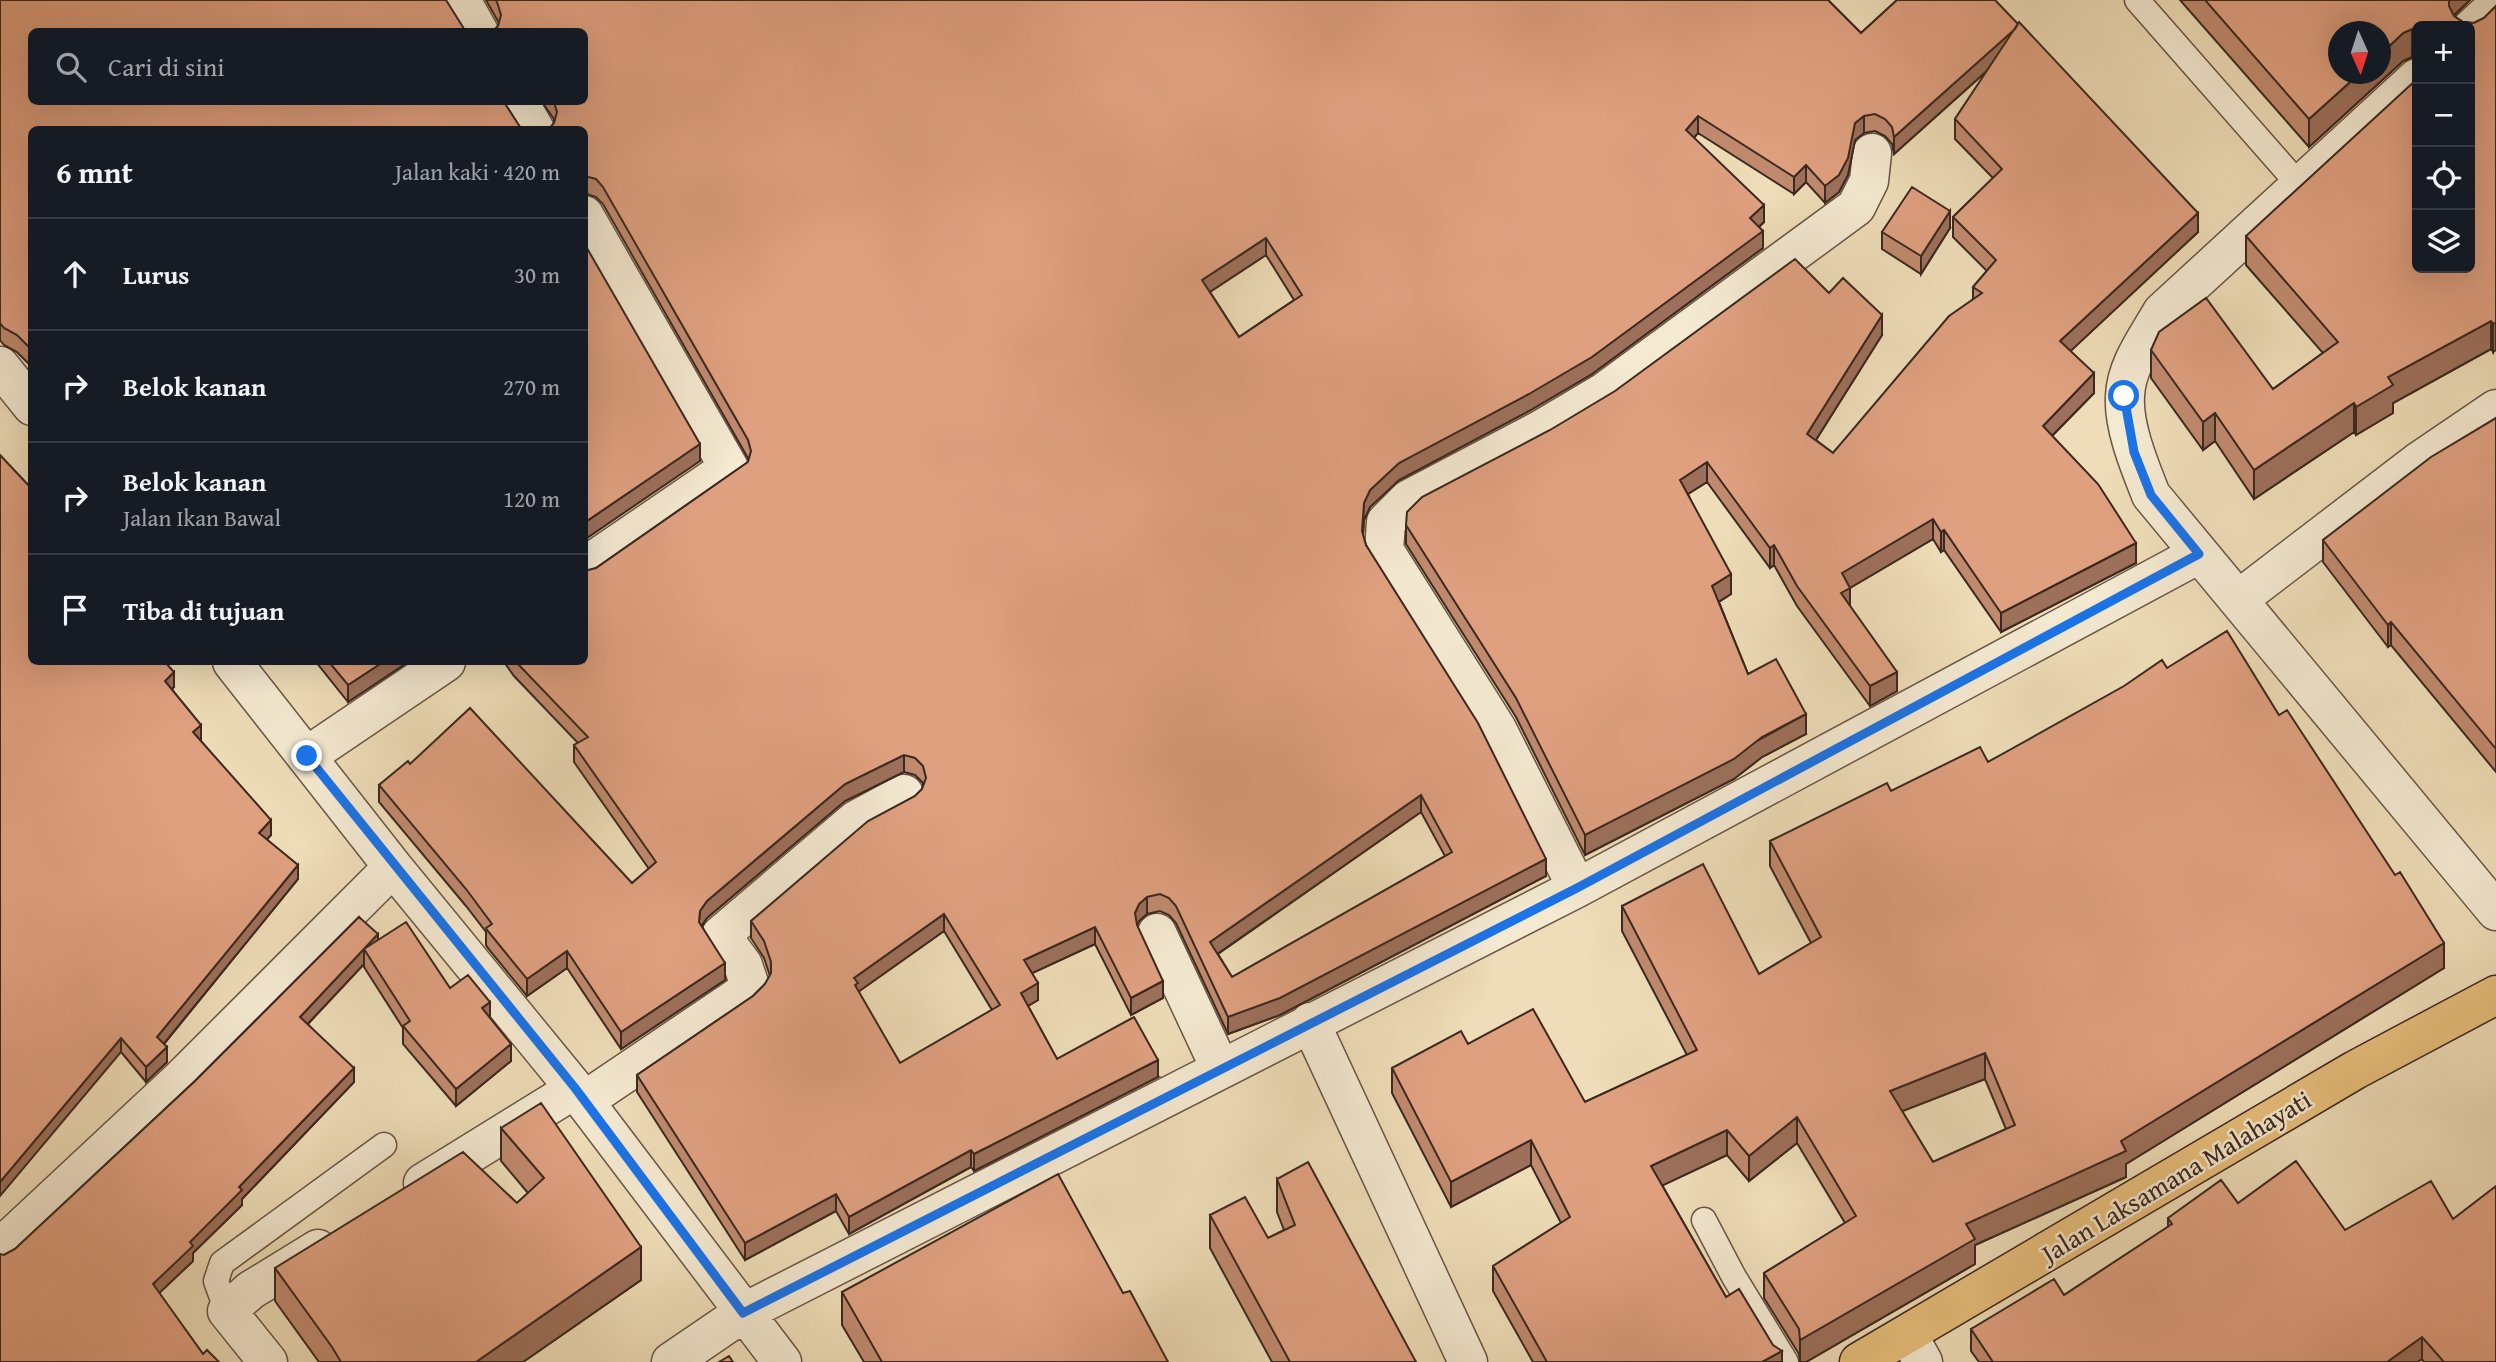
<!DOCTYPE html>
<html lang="id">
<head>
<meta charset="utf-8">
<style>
	:root { --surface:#171b24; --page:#242831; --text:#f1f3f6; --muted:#9ea1a6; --line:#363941 }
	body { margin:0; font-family:"Gentium Book Plus",serif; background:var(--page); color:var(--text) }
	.controls { position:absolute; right:21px; top:21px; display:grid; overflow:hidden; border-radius:10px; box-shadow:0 7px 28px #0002 }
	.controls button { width:63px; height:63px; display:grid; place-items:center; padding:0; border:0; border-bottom:2px solid var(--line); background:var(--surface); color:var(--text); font:35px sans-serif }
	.compass { position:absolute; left:2328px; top:21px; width:63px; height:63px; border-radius:50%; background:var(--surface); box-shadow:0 7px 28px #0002; rotate:177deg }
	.stop { position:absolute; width:21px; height:21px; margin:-16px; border:5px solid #1a73e8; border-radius:50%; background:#fff }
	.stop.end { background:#1a73e8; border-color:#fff; box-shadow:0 2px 7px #0008 }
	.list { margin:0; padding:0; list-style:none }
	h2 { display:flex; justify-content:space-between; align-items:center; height:91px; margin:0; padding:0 28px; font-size:30px }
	h2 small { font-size:23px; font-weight:400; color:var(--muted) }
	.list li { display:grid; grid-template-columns:46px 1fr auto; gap:21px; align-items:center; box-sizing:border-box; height:112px; padding:0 28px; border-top:2px solid var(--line) }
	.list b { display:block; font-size:26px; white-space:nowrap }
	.list p { margin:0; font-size:23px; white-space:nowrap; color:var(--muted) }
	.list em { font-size:23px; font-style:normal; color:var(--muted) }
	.icon { flex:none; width:38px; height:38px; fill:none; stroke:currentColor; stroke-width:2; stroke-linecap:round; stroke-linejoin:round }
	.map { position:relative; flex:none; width:2496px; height:1362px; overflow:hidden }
	.search { position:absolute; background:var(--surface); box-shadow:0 7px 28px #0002; left:28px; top:28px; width:560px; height:77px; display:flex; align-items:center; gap:18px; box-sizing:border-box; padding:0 24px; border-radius:10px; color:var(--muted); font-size:26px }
	.panel { position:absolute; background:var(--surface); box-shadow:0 7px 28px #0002; left:28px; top:126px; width:560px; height:539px; border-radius:10px }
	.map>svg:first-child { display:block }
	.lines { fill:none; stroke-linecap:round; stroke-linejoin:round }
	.lane-casing { stroke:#685545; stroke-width:27 }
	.street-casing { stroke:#685545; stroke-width:41 }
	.highway-casing { stroke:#3c281f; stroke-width:41 }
	.lane { stroke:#f4e9d1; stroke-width:24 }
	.street { stroke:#f4e9d1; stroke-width:38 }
	.highway { stroke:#e7be7c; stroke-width:38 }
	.wall { fill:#c08a6e; stroke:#3c281f; stroke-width:2; fill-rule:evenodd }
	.shaded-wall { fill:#9c705a; stroke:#3c281f; stroke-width:2 }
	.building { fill:#dfa080; stroke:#3c281f; stroke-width:2; fill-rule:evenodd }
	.route { stroke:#1a73e8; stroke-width:9 }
	.labels { text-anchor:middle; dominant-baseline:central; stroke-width:5; stroke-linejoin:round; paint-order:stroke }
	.street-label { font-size:26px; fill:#3c281f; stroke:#f4e9d1 }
</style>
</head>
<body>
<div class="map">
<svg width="2496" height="1362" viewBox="0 0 2496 1362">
	<rect width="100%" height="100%" fill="#eeddb8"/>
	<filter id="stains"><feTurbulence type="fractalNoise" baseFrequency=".00286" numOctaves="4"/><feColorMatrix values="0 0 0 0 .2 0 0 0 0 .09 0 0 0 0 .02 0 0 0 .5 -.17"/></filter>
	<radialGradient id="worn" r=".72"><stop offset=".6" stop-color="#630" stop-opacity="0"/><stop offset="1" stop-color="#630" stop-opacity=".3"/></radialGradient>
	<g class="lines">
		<g class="lane-casing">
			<path id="lane" d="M2137,0L2300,186
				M1704,1220L1734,1277L1786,1362
				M227,1311L216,1281L222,1263L384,1145"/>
		</g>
		<g class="street-casing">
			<path id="street" d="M461,0L479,32
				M2470,30L2496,6
				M2417,78L2162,312C2148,337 2126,365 2125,396C2123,427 2140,467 2151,495L2496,911
				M519,102L535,130
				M584,215L729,468L584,567
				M0,366L32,406
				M2239,599L2418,462L2496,409
				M232,662L393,867L575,1089L782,1362
				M307,756L446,662
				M1577,888L1497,729L1384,550L1386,522L1409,499L1540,430L1604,392L1856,207L1869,181L1872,153
				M1157,933L1220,1068
				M1310,1022L1468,1362
				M584,1101L741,995L750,986L743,965L721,935L856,820L904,794
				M423,1183L575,1089
				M0,1248L180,1080L393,867
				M1908,1335L1923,1362
				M268,1362L227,1311L251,1290L318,1249
				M671,1362L743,1313L1577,888L2199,554"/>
		</g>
		<g class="highway-casing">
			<path id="highway" d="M1859,1362L2355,1070L2496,995"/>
		</g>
		<use href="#lane" class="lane"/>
		<use href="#street" class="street"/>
		<use href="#highway" class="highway"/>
	</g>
	<path class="wall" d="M0,0L32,130V367L17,352L4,345L0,340Z
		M486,0H1828L1861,33L1897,0L2198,232L2070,351L2094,393L2052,436L2136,563L2001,632L1944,550L1941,552L1933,539L1850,588V606L1897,691L1870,706L1797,606L1774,565L1770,568L1707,482L1688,494L1731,594L1719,602L1748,674L1806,734L1762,757L1734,779L1585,855L1516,717L1406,544V525L1829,293L1882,335L1816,440L1833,453L1973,299V287L1987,271L1953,237V217L1993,178L1955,139V119L1988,70L1894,154L1892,144L1885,136L1875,131L1864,133L1855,140L1848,175L1839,192L1825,203L1806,182L1794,194L1698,133L1694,138L1764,222L1759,227L1763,248L1592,374L1529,411L1399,480L1370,507L1364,520L1363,535L1366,545L1546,876L1280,1015L1228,1034L1176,923L1169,915L1160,911L1147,914L1139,921L1137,925L1163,998L1131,1015L1095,944L1032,973L1038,1000L1028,1006L1057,1059L1158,1077L974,1171L971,1167L849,1234L836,1211L745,1260L637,1092V1075L753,996L765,984L770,976L764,958L751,938V921L915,796L922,789L923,785V783L915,775L904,772L845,801L707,918L702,926L725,980L621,1049L567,968L527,996L487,947L486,945V932L466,906L379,802V785L410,764L632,883L649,869L574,762V745L578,743L514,676L504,662H584L586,572L596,568L748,462L749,460L603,204L596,197L584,193V130L554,123V119L542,102H584L498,26L499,23ZM1266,255L1294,300L1239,337L1210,292ZM1421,812L1445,856L1232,977L1218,954ZM944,931L992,1010L900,1063L858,992Z
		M2180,0H2470L2454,16L2463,22L2474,23L2484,18L2496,6L2493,352L2491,349L2393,403V413L2356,435L2354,432L2254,499L2215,441L2203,450L2151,378V350L2273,389L2323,353L2246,265V236L2417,268L2470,26H2417V57H2412L2403,61L2309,147Z
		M1950,228L1921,274L1882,249V232Z
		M2496,418V772L2391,645L2388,647L2323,562V540Z
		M0,455L174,687L172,689L201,741L271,835L267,839L298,879L164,1044L167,1062L146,1082L121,1052Z
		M316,662H408L348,702Z
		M2167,668L2279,715L2444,968L2126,1164V1177L1975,1245V1264L1806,1362H1800L1799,1354L1764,1298V1273L1845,1223L1797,1143L1749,1181L1727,1155L1662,1185L1726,1297L1782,1362H1533L1493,1291V1266L1561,1223L1531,1165L1451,1207L1392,1093V1068L1468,1044L1585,1102L1687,1055L1622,931V906L1759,974L1811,943L1770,866V841L1891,791L1988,762ZM1985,1079L2006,1129L1933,1162L1902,1111Z
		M359,917L378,940L450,988L490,1018L511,1061L456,1106L403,1044V1028L364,967V964L308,1024L354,1082L242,1199V1205L193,1253V1261L159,1293L203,1354L4,1255L15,1249L195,1081Z
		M501,1128L641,1280L523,1362H319L275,1301V1268L517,1203L528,1193L501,1161Z
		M1277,1179L1416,1362H1272L1210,1248V1215L1268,1238L1284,1230L1277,1212Z
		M2238,1203L2345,1230L2453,1219L2496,1362H2424L2422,1359L2417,1362H1979L1971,1351V1329L2064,1295L2168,1227V1218Z
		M842,1292L1123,1293L1168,1362H864L842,1325Z"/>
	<path class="shaded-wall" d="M2449,0H2470L2455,14L2449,23Z
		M2019,25V42L1894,154V137Z
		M2412,29V57L2403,61L2309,147V119L2359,74H2381V54L2403,33Z
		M1698,116V133L1686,147V130Z
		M1864,116V133L1855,140L1848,175L1839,192L1825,203V186L1855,123Z
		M1806,165V182L1794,194V177Z
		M1764,205V222L1750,235V218Z
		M1950,211V228L1921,274V256Z
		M2198,213V232L2060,361V341Z
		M1763,231V248L1592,374L1529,411L1399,480L1370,507L1364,520L1362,548L1364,503L1370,490L1399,463Z
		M1266,238V255L1202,297V280Z
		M1882,315V335L1807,454V434Z
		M2491,321V349L2393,403V413L2356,435V407L2388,377Z
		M2496,322V350L2493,352V324Z
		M2094,373V393L2043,445V426Z
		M2354,403V432L2254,499V470Z
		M2215,413V441L2203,450V422Z
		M700,444V461L584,540V523Z
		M1707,462V482L1680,499V480Z
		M1933,519V539L1850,588V607L1841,593L1842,573Z
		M1944,530V550L1941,552V532Z
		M2136,543V563L2001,632V613Z
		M1774,545V565L1770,568V548Z
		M1731,574V594L1712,606V586Z
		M2391,622V645L2388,647V625Z
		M383,662H408L348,702V685Z
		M174,672V687L165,695V681Z
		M1897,672V691L1870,706V686Z
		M1806,714V734L1762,757L1734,779L1585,855V835Z
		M201,725V740L193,747V732Z
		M904,755V772L845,801L707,918L700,928L699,922L700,911L707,901L845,784Z
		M1421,795V812L1210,959V942Z
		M271,820V835L259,848V833Z
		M1546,859V876L1280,1015L1228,1034V1017Z
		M298,865V879L157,1052V1037Z
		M1147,897V914L1139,921L1135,930V913L1139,904Z
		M944,914V931L858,992V1000L854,978Z
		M1095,927V944L1024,977V960Z
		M378,934V949H364V964L300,1032V1017Z
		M2444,943V968L2126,1164V1177L1975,1245V1264L1806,1362H1800V1340L1966,1224L2121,1141Z
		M567,951V968L527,996V979Z
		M725,963V980L621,1049V1032Z
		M1163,981V998L1131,1015V998Z
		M1038,983V1000L1021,1010V993Z
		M490,1002V1020L482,1008Z
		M121,1038V1052L0,1196V1182Z
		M511,1044V1061L456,1106V1089Z
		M167,1047V1062L146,1082V1067Z
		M1985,1053V1079L1890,1116V1091Z
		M1158,1060V1077L974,1171V1154Z
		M354,1068V1082L242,1199V1205L193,1253V1261L153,1299V1284L239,1187Z
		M1797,1117V1143L1749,1181V1156Z
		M1727,1130V1155L1651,1191V1166Z
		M1531,1140V1165L1451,1207V1182Z
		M971,1150V1167L849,1234V1217Z
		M836,1194V1211L745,1260V1243Z
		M641,1247V1280L523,1362H476Z
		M2422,1337V1359L2417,1362H2387Z
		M1782,1351V1362H1762Z"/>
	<path class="building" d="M0,0H446L466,32H32V102H504L522,130H32V350L17,335L4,328L0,323Z
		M496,0H1828L1861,33L1897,0H1995L2018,24L2015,29L1894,137L1892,127L1885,119L1875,114L1864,116L1855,123L1848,158L1839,175L1825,186L1806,165L1794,177L1698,116L1686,130L1764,205L1750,218L1763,231L1592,357L1529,394L1399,463L1370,490L1364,503L1362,531L1366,545L1478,723L1546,859L1280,998L1228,1017L1176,906L1169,898L1160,894L1147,897L1139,904L1135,913L1137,925L1163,981L1131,998L1095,927L1024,960L1038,983L1021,993L1057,1059L1134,1017L1158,1060L974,1154L971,1150L849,1217L836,1194L745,1243L637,1075L753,996L765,984L771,973V962L764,941L751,921L868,821L915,796L922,789L926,778L923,766L915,758L904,755L845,784L707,901L700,911L699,922L725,963L621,1032L567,951L527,979L487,930L486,928L492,924L466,889L379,785L408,761L410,764L470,708L632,883L656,862L574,745L588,737L516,662H584V571L596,568L748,462L751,451L748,440L603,187L596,179L584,176V130H548L554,123L557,112L554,102H584V32H492L498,26L501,15L498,5ZM1266,238L1302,295L1239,337L1202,280ZM1421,795L1452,852L1232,977L1210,942ZM944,914L1000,1005L900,1063L855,985L858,983L854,978Z
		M2205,0H2449V6L2454,16L2463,22L2474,23L2484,18L2496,6V322L2493,324L2491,321L2388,377L2393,385L2356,407L2354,403L2254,470L2215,413L2203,422L2151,350L2159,332L2206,298L2273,389L2338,342L2246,236L2417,79V268H2470V26H2417V29H2412L2403,33L2381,54V32H2339V74H2359L2309,119Z
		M2019,22L2198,213L2060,341L2094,373L2043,426L2098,484L2136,543L2001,613L1944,530L1941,532L1933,519L1842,573L1850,588L1841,593L1897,672L1870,686L1797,586L1774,545L1770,548L1707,462L1680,480L1731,574L1712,586L1748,674L1776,659L1806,714L1762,737L1734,759L1585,835L1516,698L1406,525L1407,512L1422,497L1550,430L1615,391L1795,259L1829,293L1843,278L1882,315L1807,434L1833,453L1949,316L1982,293L1973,287L1996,260L1953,217L2002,169L1955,119Z
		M1912,187L1950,211L1921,256L1882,232Z
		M584,243L700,444L584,523Z
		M2496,418V749L2391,622L2388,625L2323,540L2431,457Z
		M0,455L32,489V662H165L174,672L165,681L201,725L193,732L271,820L259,833L298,865L157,1037L167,1047L146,1067L121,1038L0,1182Z
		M2227,631L2279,715L2287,710L2395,875L2400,872L2444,943L2121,1141L2126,1151L1966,1224L1975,1239L1800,1340L1799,1329L1764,1273L1856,1216L1797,1117L1749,1156L1727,1130L1651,1166L1726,1297L1739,1289L1773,1345L1782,1351L1762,1362H1547L1493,1266L1570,1217L1531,1140L1451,1182L1392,1068L1461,1031L1468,1044L1533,1009L1585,1102L1697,1050L1622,906L1703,864L1759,974L1821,937L1770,841L1887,783L1891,791L1980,747L1988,762L2124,686L2162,660L2167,668ZM1985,1053L2015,1125L1933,1162L1890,1091Z
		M329,662H383L348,685Z
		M359,917L378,934L300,1017L354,1068L239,1187L242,1190L190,1242L193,1246L153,1284L203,1354L207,1350L219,1362H0V1254L4,1255L15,1249L195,1081Z
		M406,922L450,988L468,975L490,1002L482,1008L511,1044L456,1089L403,1026L410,1021L364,949Z
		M541,1103L641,1247L476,1362H341L332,1347L275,1268L463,1152L517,1203L544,1178L501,1128Z
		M2296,1161L2345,1230L2431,1181L2453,1219L2496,1186V1362H2444L2422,1337L2387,1362H1993L1971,1329L2054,1279L2064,1295L2172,1224L2168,1218L2221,1180L2238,1203Z
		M1308,1162L1416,1362H1290L1210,1215L1245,1197L1268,1238L1295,1225L1277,1179Z
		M1058,1174L1123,1293L1130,1291L1168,1362H882L842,1292Z
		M729,1356L733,1362H719Z"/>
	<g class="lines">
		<path class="route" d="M307,756L575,1088L743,1313L1577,888L2199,554L2151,495L2134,452L2124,396"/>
	</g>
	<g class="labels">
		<g class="street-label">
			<text transform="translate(2176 1176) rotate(-31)">Jalan Laksamana Malahayati</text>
		</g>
	</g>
	<rect width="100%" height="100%" filter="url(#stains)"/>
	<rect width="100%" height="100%" fill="url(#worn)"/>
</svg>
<div class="controls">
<button>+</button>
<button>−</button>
<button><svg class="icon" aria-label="locate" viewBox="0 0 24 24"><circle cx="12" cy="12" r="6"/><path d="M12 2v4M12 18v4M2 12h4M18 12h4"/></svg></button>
<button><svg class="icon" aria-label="layers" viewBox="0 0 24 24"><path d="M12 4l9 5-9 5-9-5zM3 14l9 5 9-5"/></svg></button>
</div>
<svg class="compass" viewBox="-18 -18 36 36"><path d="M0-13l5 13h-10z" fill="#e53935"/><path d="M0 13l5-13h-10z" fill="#9ea1a6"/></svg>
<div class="stop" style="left:2124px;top:396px"></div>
<div class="stop end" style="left:307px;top:756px"></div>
<div class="search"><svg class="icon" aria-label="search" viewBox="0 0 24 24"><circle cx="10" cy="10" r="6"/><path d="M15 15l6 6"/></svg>Cari di sini</div>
<section class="panel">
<h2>6 mnt<small>Jalan kaki · 420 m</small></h2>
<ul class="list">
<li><svg class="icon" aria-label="ahead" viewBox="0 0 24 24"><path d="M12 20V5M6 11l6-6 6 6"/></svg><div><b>Lurus</b></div><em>30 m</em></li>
<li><svg class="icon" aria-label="right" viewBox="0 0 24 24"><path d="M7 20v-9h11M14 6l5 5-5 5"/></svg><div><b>Belok kanan</b></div><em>270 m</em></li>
<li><svg class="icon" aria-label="right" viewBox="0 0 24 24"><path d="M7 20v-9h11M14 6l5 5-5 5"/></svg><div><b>Belok kanan</b><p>Jalan Ikan Bawal</p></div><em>120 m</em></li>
<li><svg class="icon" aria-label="arrive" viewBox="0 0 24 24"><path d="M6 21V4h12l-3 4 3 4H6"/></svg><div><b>Tiba di tujuan</b></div></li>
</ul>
</section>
</div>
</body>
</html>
